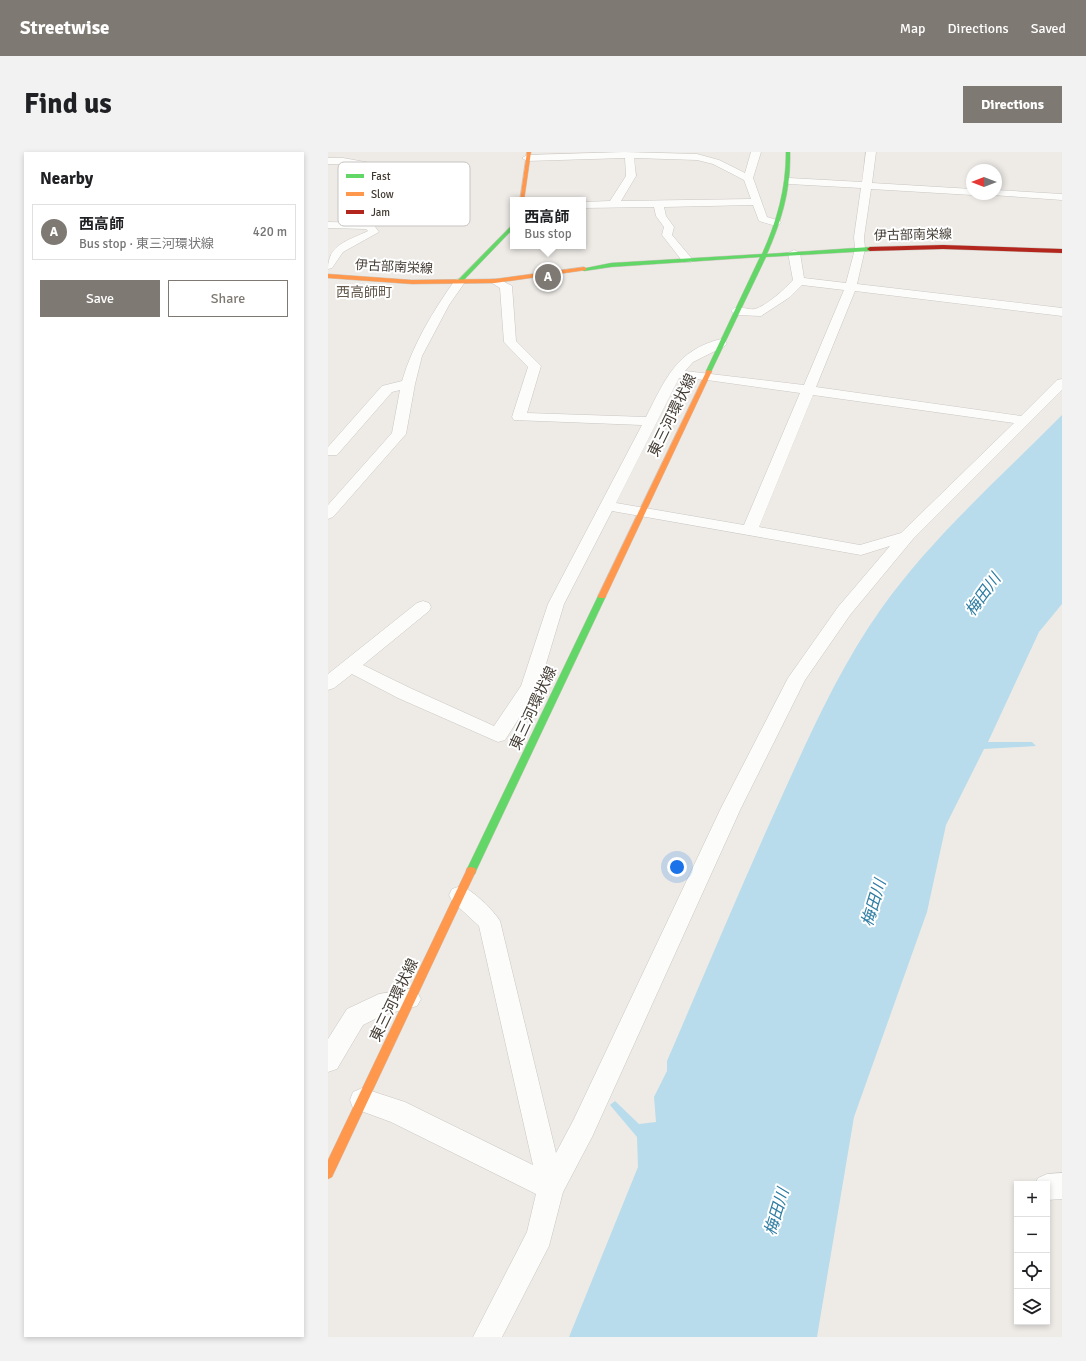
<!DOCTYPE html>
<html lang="en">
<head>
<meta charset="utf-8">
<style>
	:root { --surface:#fff; --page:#f2f2f2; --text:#202124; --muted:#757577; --line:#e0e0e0; --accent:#7f7973 }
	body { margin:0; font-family:Signika,"Noto Sans JP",sans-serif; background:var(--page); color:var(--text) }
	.controls { position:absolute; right:12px; bottom:12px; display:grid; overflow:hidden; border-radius:0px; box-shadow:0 2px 6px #0003 }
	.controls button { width:36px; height:36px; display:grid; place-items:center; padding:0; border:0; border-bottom:1px solid var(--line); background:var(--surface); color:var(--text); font:20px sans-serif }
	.compass { position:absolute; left:638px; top:12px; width:36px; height:36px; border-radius:50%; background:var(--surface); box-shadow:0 2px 6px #0003; rotate:270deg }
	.you { position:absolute; left:349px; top:715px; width:14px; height:14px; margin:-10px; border:3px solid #fff; border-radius:50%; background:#1a73e8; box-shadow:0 0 0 6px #1a73e833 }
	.badge { display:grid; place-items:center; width:26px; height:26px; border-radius:50%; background:var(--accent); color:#fff; font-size:13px; font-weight:700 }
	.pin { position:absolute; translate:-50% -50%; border:2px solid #fff; box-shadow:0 1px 4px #0006 }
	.popup { position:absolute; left:182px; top:45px; width:76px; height:52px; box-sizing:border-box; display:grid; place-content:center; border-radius:0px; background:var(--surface); filter:drop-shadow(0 1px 3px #0005); font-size:13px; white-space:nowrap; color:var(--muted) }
	.popup b { font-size:15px; color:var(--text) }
	.popup::after { content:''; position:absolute; left:50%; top:100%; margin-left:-8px; border:8px solid transparent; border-top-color:var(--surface) }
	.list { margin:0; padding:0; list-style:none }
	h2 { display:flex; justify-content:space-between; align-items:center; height:52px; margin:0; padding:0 16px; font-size:17px }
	h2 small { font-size:13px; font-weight:400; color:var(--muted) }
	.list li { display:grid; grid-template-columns:26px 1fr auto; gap:12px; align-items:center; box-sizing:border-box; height:56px; margin:0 8px 8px; padding:0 8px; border:1px solid var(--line); border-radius:0px }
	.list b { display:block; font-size:15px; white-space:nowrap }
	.list p { margin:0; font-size:13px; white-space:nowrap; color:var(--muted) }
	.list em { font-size:13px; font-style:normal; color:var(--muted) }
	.actions { display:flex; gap:8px; padding:12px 16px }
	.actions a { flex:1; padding:9px 0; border:1px solid var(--accent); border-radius:0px; text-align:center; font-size:14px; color:var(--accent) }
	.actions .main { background:var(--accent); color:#fff }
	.icon { flex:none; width:22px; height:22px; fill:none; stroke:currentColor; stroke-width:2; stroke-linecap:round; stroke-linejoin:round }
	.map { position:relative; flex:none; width:734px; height:1185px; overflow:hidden; border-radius:0px }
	header { display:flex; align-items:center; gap:24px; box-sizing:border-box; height:56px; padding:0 20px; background:var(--accent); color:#fff }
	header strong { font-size:19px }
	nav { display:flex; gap:22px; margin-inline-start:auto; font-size:14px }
	.intro { display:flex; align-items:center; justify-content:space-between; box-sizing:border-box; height:96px; padding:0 24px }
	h1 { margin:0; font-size:28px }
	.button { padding:10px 18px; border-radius:0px; background:var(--accent); color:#fff; font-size:14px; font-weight:700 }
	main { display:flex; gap:24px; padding:0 24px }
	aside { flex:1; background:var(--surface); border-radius:0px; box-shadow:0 2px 6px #0003 }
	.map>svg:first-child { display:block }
	.water { fill:#b8dceb }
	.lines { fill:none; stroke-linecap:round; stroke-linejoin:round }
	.street-casing { stroke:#cac7c3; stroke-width:1 }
	.fast-casing { stroke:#cdc7be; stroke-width:1 }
	.slow-casing { stroke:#cdc7be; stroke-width:1 }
	.jam-casing { stroke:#cdc7be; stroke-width:1 }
	.street { fill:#fcfcfb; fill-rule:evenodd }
	.fast { fill:#63d668; fill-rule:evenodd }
	.slow { fill:#ff974d; fill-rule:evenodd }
	.jam { fill:#b3261e; fill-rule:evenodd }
	.labels { text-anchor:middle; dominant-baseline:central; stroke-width:4; stroke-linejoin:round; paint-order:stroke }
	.far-street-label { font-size:13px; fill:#433c34; stroke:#fff }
	.far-quarter-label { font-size:14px; fill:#65594c; stroke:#fff }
	.street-label { font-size:15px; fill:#433c34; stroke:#fff }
	.water-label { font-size:16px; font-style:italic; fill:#2f7da3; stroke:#fff }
	.key { fill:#fff; stroke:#c7c4c2; stroke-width:1 }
	.key-label { font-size:11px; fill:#433c34 }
</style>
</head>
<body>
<header>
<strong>Streetwise</strong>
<nav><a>Map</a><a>Directions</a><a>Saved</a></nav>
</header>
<div class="intro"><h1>Find us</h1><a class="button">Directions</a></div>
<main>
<aside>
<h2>Nearby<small></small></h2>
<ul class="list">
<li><span class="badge">A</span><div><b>西高師</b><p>Bus stop · 東三河環状線</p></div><em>420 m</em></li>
</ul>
<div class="actions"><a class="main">Save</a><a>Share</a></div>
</aside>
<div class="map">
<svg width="734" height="1185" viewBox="0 0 734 1185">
	<rect width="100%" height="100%" fill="#eeebe7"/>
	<path class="water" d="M734,263V452L711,480L660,590H704L708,594L656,597L618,673L599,760L526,965L489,1185H241L310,1015L309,985L282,953L287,949L311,972L328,970L326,945L339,919V909C377,821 414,732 454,644C483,580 512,515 553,457C604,385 672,326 734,263Z"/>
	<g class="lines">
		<g class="street-casing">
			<path id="street" d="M296,0L369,2L391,8L417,21L423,0H433L425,26L439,65L452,69L453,71L448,74L431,69L425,53L336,55L338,64L346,75L344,83L365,108L363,110H355L334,83L336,75L328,64L326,55L255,56V50L282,49L298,24L297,6L199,9L194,6L199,3ZM306,6L369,8L385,12L416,28L423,47L293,49L308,24Z
				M538,0H548L544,31L644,37V42H648L644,43L543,37L536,85L537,97L529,132L734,156V164L527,139L488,235L693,264L729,228L734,227V238L585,387L522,463L477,528L413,656L264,985L235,1040L221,1094L174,1185H145L199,1080L208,1042L63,970L25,956L22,948L25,940L34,936L77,950L205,1013L151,774L124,749L121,743L124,737C128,736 131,734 134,735C144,737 167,760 172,769L228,1001L246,967L393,656L460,526L510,455L562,394L533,403L284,359L236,452L211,535L177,588L170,590L70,546L24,522L6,536L0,538V522L89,451L95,449L101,451L103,455L101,459L35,513L82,536L166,574L193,534L220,452L314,273L186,268L184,265L200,215L176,190L172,136L161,129L163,127H171L184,134L188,189L213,214L199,261L318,265C337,228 348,198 393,187L399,191L397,194L365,210L357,219L476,233L516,138L474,133L462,145L433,164L409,163L403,159C409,151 419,159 427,157C438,154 457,137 465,128L460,101L466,98L472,101L476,126L518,131L527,97L526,85L533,36L461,32L456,29L461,26L534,30ZM351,226L379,228L472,241L416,373L288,351ZM485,243L686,271L573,381L532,393L431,375Z
				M0,6H15L76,17L81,20L39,50L35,49L34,47L35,45L68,21L15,12H0Z
				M668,38L734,42V48L664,43L668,42Z
				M0,70L41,71L45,72L51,80L15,100L4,116L0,117C0,92 20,89 40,79L38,77L0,76Z
				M131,127L137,130L121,153L94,204L87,232L78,282L5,365L0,367V353L64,281L72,238L64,240L9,303H0V295L54,234L74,229C85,192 105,159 127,128Z
				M81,837L89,840L93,847L89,854L55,863L35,873L9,917L0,920V887L19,857L51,842Z
				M734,1021V1047L719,1048V1032H707L710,1026L719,1022Z"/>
		</g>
		<g class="fast-casing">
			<path id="fast" d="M458,0H462C463,37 454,68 439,102L542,95L545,97L542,99L438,105L383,220L378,219L432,105L283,115L256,119L253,117L283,111L434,102C449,69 458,37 458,0Z
				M185,72V77L133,131H129V129Z
				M274,441L278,444L148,719L147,722L143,723L139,722L138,719L270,444Z"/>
		</g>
		<g class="slow-casing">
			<path id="slow" d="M199,0H203L196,48H192Z
				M256,115L258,116V118L167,131L84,132L0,126V122L84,128L167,127Z
				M379,218L384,219L278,444L277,446H271L270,444Z
				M143,715L147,716L148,719L4,1025L0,1027V1008L138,719L139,716Z"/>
		</g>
		<g class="jam-casing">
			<path id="jam" d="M615,93L734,97V101L615,97L542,99L539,97L542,95Z"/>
		</g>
		<use href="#street" class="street"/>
		<use href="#fast" class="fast"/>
		<use href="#slow" class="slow"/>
		<use href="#jam" class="jam"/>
	</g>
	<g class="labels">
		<g class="far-street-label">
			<text transform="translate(585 83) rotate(-1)">伊古部南栄線</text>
			<text transform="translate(66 115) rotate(3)">伊古部南栄線</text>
		</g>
		<g class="far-quarter-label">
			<text x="36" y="140">西高師町</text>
		</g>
		<g class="street-label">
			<text transform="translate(344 263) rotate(-64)">東三河環状線</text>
			<text transform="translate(205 556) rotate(-65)">東三河環状線</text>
			<text transform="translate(66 848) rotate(-64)">東三河環状線</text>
		</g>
		<g class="water-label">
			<text transform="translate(655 443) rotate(-54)">梅田川</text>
			<text transform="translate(546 751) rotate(-73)">梅田川</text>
			<text transform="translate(449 1060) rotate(-73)">梅田川</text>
		</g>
	</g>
	<rect x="10" y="10" width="132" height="64" rx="6" class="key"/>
	<rect x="18" y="22" width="18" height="4" fill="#63d668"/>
	<rect x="18" y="40" width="18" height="4" fill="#ff974d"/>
	<rect x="18" y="58" width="18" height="4" fill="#b3261e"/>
	<g class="key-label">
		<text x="43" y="28">Fast</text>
		<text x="43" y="46">Slow</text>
		<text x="43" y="64">Jam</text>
	</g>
</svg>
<div class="controls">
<button>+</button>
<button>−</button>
<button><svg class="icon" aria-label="locate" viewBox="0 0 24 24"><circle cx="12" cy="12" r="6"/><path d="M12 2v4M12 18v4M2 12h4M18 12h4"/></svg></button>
<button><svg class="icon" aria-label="layers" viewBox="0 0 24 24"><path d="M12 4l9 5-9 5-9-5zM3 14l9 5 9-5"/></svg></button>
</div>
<svg class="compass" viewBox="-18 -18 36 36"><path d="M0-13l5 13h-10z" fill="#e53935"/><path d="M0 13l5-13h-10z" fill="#757577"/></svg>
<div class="you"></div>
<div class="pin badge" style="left:220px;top:125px">A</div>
<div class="popup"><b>西高師</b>Bus stop</div>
</div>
</main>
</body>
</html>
